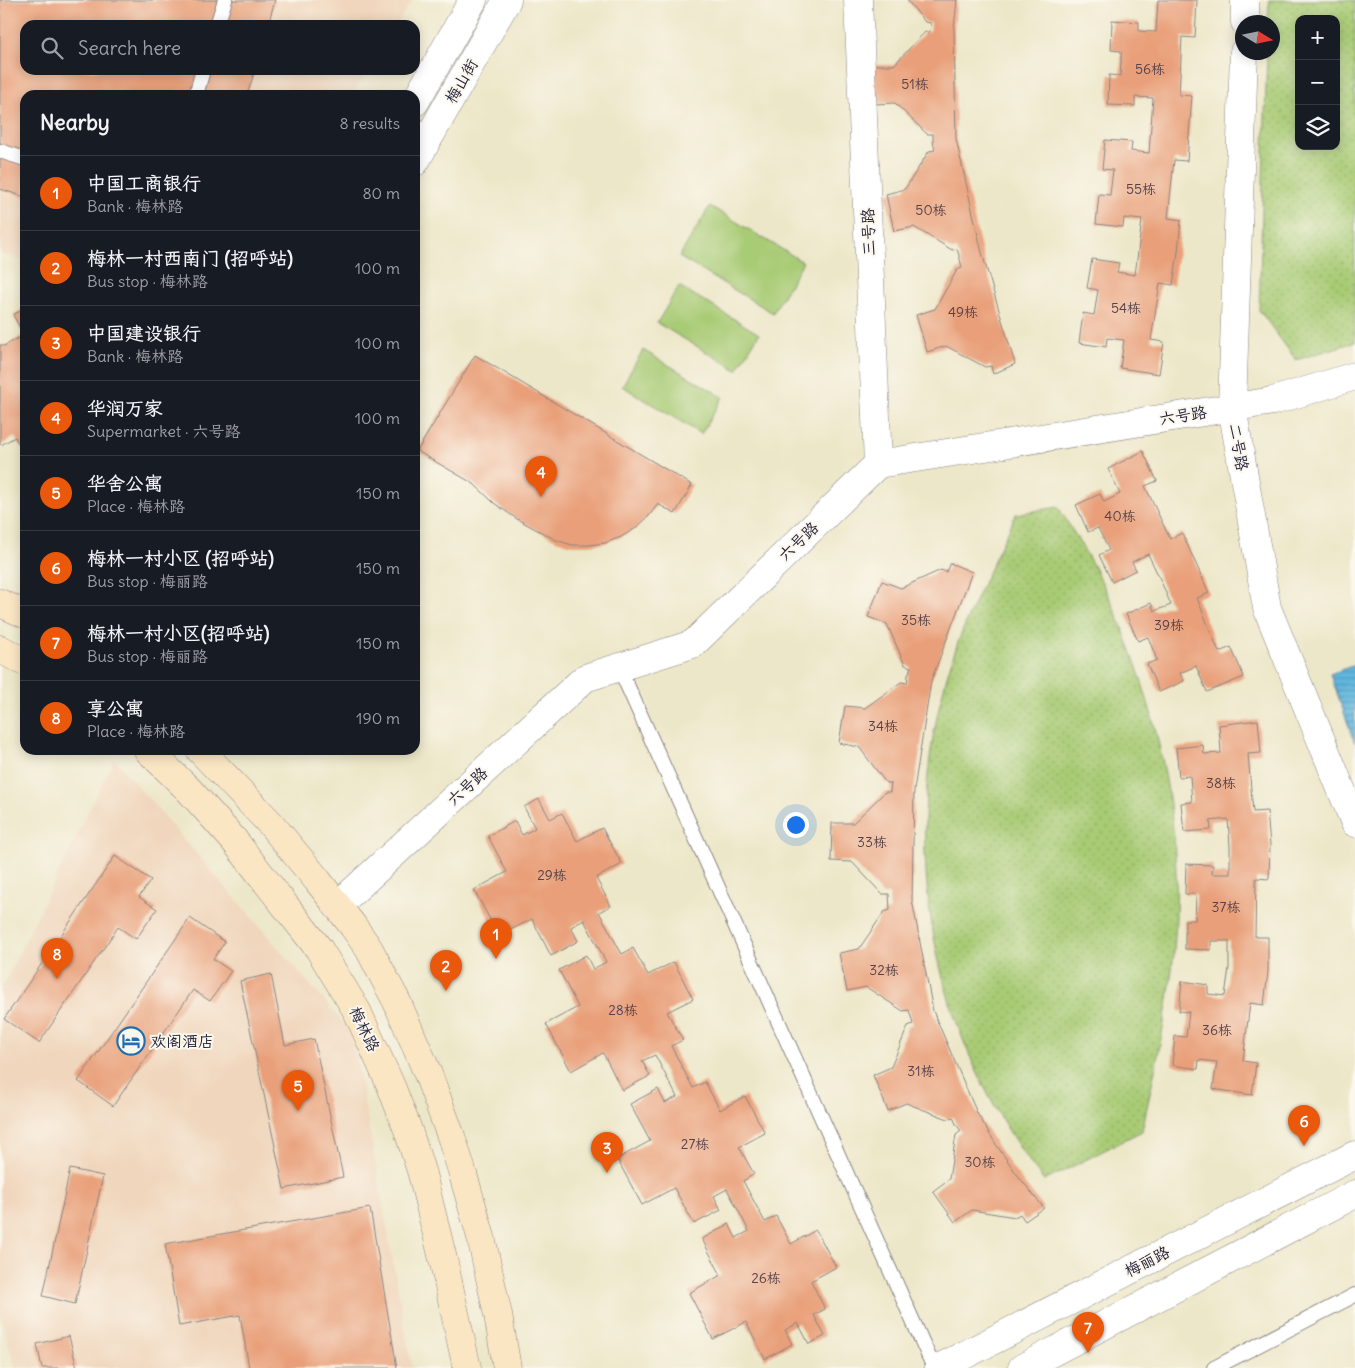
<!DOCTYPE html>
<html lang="en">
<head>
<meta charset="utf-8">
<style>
	:root { --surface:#171b24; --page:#242831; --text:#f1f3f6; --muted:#9ea1a6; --line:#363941; --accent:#ea580c }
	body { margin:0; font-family:Delius,"LXGW WenKai TC",sans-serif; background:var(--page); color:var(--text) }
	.controls { position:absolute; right:15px; top:15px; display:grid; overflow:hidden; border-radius:10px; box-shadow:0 2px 12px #0003 }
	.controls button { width:45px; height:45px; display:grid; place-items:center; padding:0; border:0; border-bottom:1px solid var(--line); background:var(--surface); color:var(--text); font:25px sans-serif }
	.compass { position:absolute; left:1235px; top:15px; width:45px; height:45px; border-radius:50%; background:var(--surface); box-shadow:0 2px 12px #0003; rotate:100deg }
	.you { position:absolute; left:795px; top:824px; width:18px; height:18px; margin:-12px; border:4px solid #fff; border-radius:50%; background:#1a73e8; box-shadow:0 0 0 8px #1a73e833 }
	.badge { display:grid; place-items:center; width:32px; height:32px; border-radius:50%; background:var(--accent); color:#fff; font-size:16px; font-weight:700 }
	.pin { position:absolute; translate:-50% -41px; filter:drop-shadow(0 1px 2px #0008) }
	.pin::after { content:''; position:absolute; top:26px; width:18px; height:15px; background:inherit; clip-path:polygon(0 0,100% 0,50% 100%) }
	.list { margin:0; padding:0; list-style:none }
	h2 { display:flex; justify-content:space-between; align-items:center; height:65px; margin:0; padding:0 20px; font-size:21px }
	h2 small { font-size:16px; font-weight:400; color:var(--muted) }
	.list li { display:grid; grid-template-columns:32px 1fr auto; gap:15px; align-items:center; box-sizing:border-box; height:75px; padding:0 20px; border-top:1px solid var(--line) }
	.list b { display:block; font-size:19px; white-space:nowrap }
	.list p { margin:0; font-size:16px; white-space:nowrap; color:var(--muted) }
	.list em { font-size:16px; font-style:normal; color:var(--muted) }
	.icon { flex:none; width:28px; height:28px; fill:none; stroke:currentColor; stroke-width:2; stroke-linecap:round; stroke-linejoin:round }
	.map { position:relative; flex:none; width:1355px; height:1368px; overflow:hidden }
	.search { position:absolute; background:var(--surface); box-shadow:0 2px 12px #0003; left:20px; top:20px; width:400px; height:55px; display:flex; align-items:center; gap:12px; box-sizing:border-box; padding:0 18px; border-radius:15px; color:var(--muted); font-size:19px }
	.panel { position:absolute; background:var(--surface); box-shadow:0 2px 12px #0003; left:20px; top:90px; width:400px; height:665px; border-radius:15px }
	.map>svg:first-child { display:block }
	.built { fill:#f0d6bc }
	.green { fill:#a8cb74; stroke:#657658 }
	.park { fill:url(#park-dots); stroke:#657658; fill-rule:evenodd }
	.water { fill:url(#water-rules); stroke:#426c8c }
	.building { fill:#e9a07a }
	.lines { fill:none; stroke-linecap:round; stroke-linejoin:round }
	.service-casing { stroke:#888482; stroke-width:16 }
	.minor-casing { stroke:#888482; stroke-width:29 }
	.tertiary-casing { stroke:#888482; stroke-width:29 }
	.secondary-casing { stroke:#888482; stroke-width:29 }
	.service { stroke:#fff; stroke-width:14 }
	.minor { stroke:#fff; stroke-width:28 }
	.tertiary { stroke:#fff; stroke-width:28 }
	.secondary { stroke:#fbe6c4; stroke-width:28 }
	.labels { text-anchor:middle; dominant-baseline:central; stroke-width:4; stroke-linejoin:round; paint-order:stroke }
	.number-label { font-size:14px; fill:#54424b }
	.street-label { font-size:16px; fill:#22223b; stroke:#fbf7ec }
	.poi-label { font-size:16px; fill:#22223b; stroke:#fbf7ec; text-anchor:start }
</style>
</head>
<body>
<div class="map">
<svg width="1355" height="1368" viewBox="0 0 1355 1368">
	<defs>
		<pattern id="park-dots" width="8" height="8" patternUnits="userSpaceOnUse" patternTransform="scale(1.25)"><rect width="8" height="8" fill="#a8cb74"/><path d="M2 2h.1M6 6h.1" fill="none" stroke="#90ae65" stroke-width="1.8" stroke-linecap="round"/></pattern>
		<pattern id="water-rules" width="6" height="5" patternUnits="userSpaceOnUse" patternTransform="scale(1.25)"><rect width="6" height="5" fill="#61b7de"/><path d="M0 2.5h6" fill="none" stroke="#5094b5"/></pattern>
	</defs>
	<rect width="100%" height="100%" fill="#fbf7ec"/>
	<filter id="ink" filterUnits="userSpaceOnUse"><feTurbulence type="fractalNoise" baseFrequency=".02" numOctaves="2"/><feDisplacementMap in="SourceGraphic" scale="10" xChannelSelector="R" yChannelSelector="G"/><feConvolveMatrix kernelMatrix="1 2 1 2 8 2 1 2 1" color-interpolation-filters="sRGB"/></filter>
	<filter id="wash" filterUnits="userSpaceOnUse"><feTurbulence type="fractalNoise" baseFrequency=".0096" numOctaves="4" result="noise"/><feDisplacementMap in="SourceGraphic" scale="20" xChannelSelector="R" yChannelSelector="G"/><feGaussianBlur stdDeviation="1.12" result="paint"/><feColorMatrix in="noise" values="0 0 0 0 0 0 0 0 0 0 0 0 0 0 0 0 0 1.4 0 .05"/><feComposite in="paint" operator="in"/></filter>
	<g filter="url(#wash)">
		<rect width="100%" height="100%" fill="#ede7c9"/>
		<path class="built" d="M0,0H412L396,25H25V70H368L352,95H25V261L0,254Z
			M114,759L352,1033L412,1368H15L0,1312V992Z"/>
		<path class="green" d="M710,206L803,262L773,313L679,257Z
			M679,286L759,334L737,370L657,323Z
			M643,350L723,397L701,434L622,386Z"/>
		<path class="park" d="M1269,0H1355V342L1296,360L1259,310L1267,53L1272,52V22H1268ZM1299,19H1336V146H1299Z
			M1058,507C1078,539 1098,571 1113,606C1161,716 1186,839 1173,960C1167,1018 1154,1074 1142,1131L1044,1181C929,1034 896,845 950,666C966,614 993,564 1016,514Z"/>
		<path class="water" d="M1355,665V743L1330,674Z"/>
		<g id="blocks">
			<path class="building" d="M0,0H275L268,25H25V70H255L247,95H25V197L0,189Z
				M907,0H957L954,28L956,139L982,253L1015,364L993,374L991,366L985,367L946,346L927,352L916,315L935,309L957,270L962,268L960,259L957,249L952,250L914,227L894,231L886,194L905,189L929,151L935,150L933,142V134H927L895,103L875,104L874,65H894L925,32H930L931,23L925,22Z
				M1158,0H1197L1195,38L1182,37L1179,95L1192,96L1187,161L1174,160L1168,218L1181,220L1178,252L1173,285L1160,283L1151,340L1164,342L1159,374L1120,368L1124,340L1107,338L1106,347L1079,343L1083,313L1094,315L1098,290L1087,288L1092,259L1119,263L1117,272L1135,275L1142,220L1124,218L1123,227L1096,224L1099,194L1110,195L1113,170L1102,169L1105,140L1132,142L1131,151L1149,153L1151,126L1153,98L1135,97V106L1108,105L1109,75L1120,76L1121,63V51L1111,50L1112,20L1139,22V31L1156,32Z
				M25,308V444L20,447L15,437L1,445L0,444V345L4,346L24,335L13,315Z
				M475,355L692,485L675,514L658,504L648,517L636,528L621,537L605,543L589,545H572L556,540L517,519L494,503L474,484L417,451Z
				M1143,451L1157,481L1145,486L1170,539L1182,533L1209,593L1197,598L1219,652L1231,647L1244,677L1207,692L1196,666L1180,673L1184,681L1159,692L1147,664L1157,660L1148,637L1138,641L1126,614L1151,603L1154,611L1171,605L1160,579L1148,554L1132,562L1136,570L1112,582L1099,555L1109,550L1098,528L1088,532L1076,505L1100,494L1104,502L1120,494L1108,469Z
				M950,563L972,572L931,681L914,790L912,900L933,1011L977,1113L997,1146L1019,1177L1044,1208L1025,1221L1020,1214L1015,1217L972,1210L955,1222L933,1191L949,1179L956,1135L961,1131L956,1124L953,1117L948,1119L906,1103L888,1111L873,1075L891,1067L908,1026L913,1024L909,1010L903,1011L866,987L847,991L839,953L859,949L884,912L890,910L889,894H882L852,862L831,861L832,823H853L885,792H890L891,783H886L859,747L839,743L845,706L865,708L901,682L907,683L908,675L911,667L905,665L887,624L868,617L882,581L901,588L941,570L946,572Z
				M1258,720L1261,753L1248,754L1253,812L1267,811L1270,845L1269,879L1256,878L1255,937H1268V971L1264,1005L1250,1003L1243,1061L1256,1063L1252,1095L1213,1089L1217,1062L1199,1060L1198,1069L1172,1065L1175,1036L1186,1037L1189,1012L1179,1011L1182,981L1208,985V994L1225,996L1229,968V941H1211V950L1185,949V920H1195L1196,894H1185L1186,864L1213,865L1212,874H1230V846L1228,819L1210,821L1211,830L1184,832L1181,803L1192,802L1190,776L1179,777L1176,748L1203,745L1204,754L1221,753L1219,725Z
				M539,799L550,819L562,813L577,841L602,828L622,864L596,878L611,906L599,912L622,954L633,948L648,975L674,962L693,999L667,1012L683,1040L671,1046L693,1088L705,1082L720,1110L745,1096L765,1133L739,1147L754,1174L743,1181L765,1222L776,1216L791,1244L816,1230L836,1267L811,1281L825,1309L814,1315L825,1336L809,1344L798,1323L785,1330L792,1344L765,1359L746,1322L713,1339L689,1293L721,1275L702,1239L729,1224L736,1238L749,1231L727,1189L714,1196L721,1210L694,1224L674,1188L642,1205L617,1159L650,1141L630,1104L658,1089L665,1103L677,1097L655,1055L642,1061L650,1076L622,1090L603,1053L571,1071L546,1024L578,1007L559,970L586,955L593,969L606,962L584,920L571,927L578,941L551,956L532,919L499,936L474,890L507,872L488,836L515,821L522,835L535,828L524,807Z
				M115,856L151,880L139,897L157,909L136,939L118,927L39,1043L4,1019Z
				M190,918L225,942L213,959L231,971L210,1001L193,990L113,1106L78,1081Z
				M271,974L285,1045L314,1039L343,1177L284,1189L240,981Z
				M70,1169L103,1176L75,1304L43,1296Z
				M370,1208L397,1368H249L240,1315L179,1326L165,1244Z
				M69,1336L77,1368H42L37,1344Z"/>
		</g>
	</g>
	<g filter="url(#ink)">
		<use href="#blocks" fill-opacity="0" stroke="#888482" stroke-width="1"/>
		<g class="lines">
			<g class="service-casing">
				<path id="service" d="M217,25L225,0
					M196,95L203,70
					M0,151L25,159
					M619,667L934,1368
					M1214,1368L1355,1295"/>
			</g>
			<g class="minor-casing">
				<path id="minor" d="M858,0L878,464
					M1245,22V0
					M1244,52L1232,407L1267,608L1355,823
					M337,906L585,678L693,644L878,464L1273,401L1355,376"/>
			</g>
			<g class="tertiary-casing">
				<path id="tertiary" d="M415,102L473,0
					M415,162L507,0
					M939,1368L1355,1155
					M1022,1368L1355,1194"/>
			</g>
			<g class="secondary-casing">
				<path id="secondary" d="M0,603L25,614
					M0,649L25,662
					M148,750L189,790L233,839L319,949L357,1011L391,1086L408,1130L422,1174L443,1259L467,1368
					M200,750L270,823L318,881L353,926L369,949L397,1002L428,1074L452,1139L462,1171L481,1237L498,1315L507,1368"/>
			</g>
			<use href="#service" class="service"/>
			<use href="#minor" class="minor"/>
			<use href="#tertiary" class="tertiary"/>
			<use href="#secondary" class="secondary"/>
		</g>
	</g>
	<defs>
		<g id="hotel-ring" transform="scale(1.4375)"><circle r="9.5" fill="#fbf7ec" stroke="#1f6fb2" stroke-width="1.5"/><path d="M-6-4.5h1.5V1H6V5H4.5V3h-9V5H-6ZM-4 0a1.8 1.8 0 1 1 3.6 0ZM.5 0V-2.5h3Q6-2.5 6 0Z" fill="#1f6fb2"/></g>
	</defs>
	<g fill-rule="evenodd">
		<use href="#hotel-ring" x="131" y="1041"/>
	</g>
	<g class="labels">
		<g class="number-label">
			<text x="1150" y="69">56栋</text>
			<text x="915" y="84">51栋</text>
			<text x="1141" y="189">55栋</text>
			<text x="931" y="210">50栋</text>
			<text x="1126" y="308">54栋</text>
			<text x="963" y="312">49栋</text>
			<text x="1120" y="516">40栋</text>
			<text x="916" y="620">35栋</text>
			<text x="1169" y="625">39栋</text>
			<text x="883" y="726">34栋</text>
			<text x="1221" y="783">38栋</text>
			<text x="872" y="842">33栋</text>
			<text x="552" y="875">29栋</text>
			<text x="1226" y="907">37栋</text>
			<text x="884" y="970">32栋</text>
			<text x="623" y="1010">28栋</text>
			<text x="1217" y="1030">36栋</text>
			<text x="921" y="1071">31栋</text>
			<text x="695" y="1144">27栋</text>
			<text x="980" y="1162">30栋</text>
			<text x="766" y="1278">26栋</text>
		</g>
		<g class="street-label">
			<text transform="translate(461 81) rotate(-60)">梅山街</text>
			<text transform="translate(868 232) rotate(-92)">三号路</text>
			<text transform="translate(1183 415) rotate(-9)">六号路</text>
			<text transform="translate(1239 447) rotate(80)">二号路</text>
			<text transform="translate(798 541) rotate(-44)">六号路</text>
			<text transform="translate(467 786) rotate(-43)">六号路</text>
			<text transform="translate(365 1029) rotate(64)">梅林路</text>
			<text transform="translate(1147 1261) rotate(-27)">梅丽路</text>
		</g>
		<g class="poi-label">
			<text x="150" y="1041">欢阁酒店</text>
		</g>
	</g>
</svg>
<div class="controls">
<button>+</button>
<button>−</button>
<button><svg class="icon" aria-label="layers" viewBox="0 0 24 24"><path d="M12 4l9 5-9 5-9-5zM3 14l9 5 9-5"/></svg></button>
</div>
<svg class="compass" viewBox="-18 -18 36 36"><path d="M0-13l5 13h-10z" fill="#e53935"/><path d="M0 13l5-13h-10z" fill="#9ea1a6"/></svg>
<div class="you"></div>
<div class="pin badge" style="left:496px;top:959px">1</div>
<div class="pin badge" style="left:446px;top:991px">2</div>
<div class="pin badge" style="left:607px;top:1173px">3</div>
<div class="pin badge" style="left:541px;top:497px">4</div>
<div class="pin badge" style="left:298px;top:1111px">5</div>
<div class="pin badge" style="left:1304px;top:1146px">6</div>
<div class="pin badge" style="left:1088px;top:1353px">7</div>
<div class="pin badge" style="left:57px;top:979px">8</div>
<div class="search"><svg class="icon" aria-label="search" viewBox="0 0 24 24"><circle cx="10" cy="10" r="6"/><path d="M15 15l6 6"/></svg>Search here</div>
<section class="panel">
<h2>Nearby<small>8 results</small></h2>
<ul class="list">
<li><span class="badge">1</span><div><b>中国工商银行</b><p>Bank · 梅林路</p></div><em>80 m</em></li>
<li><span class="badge">2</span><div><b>梅林一村西南门 (招呼站)</b><p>Bus stop · 梅林路</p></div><em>100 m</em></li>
<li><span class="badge">3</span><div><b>中国建设银行</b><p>Bank · 梅林路</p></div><em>100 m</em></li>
<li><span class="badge">4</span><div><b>华润万家</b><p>Supermarket · 六号路</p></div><em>100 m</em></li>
<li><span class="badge">5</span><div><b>华舍公寓</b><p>Place · 梅林路</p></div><em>150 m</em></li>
<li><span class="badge">6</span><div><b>梅林一村小区 (招呼站)</b><p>Bus stop · 梅丽路</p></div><em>150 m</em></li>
<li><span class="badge">7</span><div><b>梅林一村小区(招呼站)</b><p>Bus stop · 梅丽路</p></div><em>150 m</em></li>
<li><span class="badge">8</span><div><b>享公寓</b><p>Place · 梅林路</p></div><em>190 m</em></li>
</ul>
</section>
</div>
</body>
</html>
